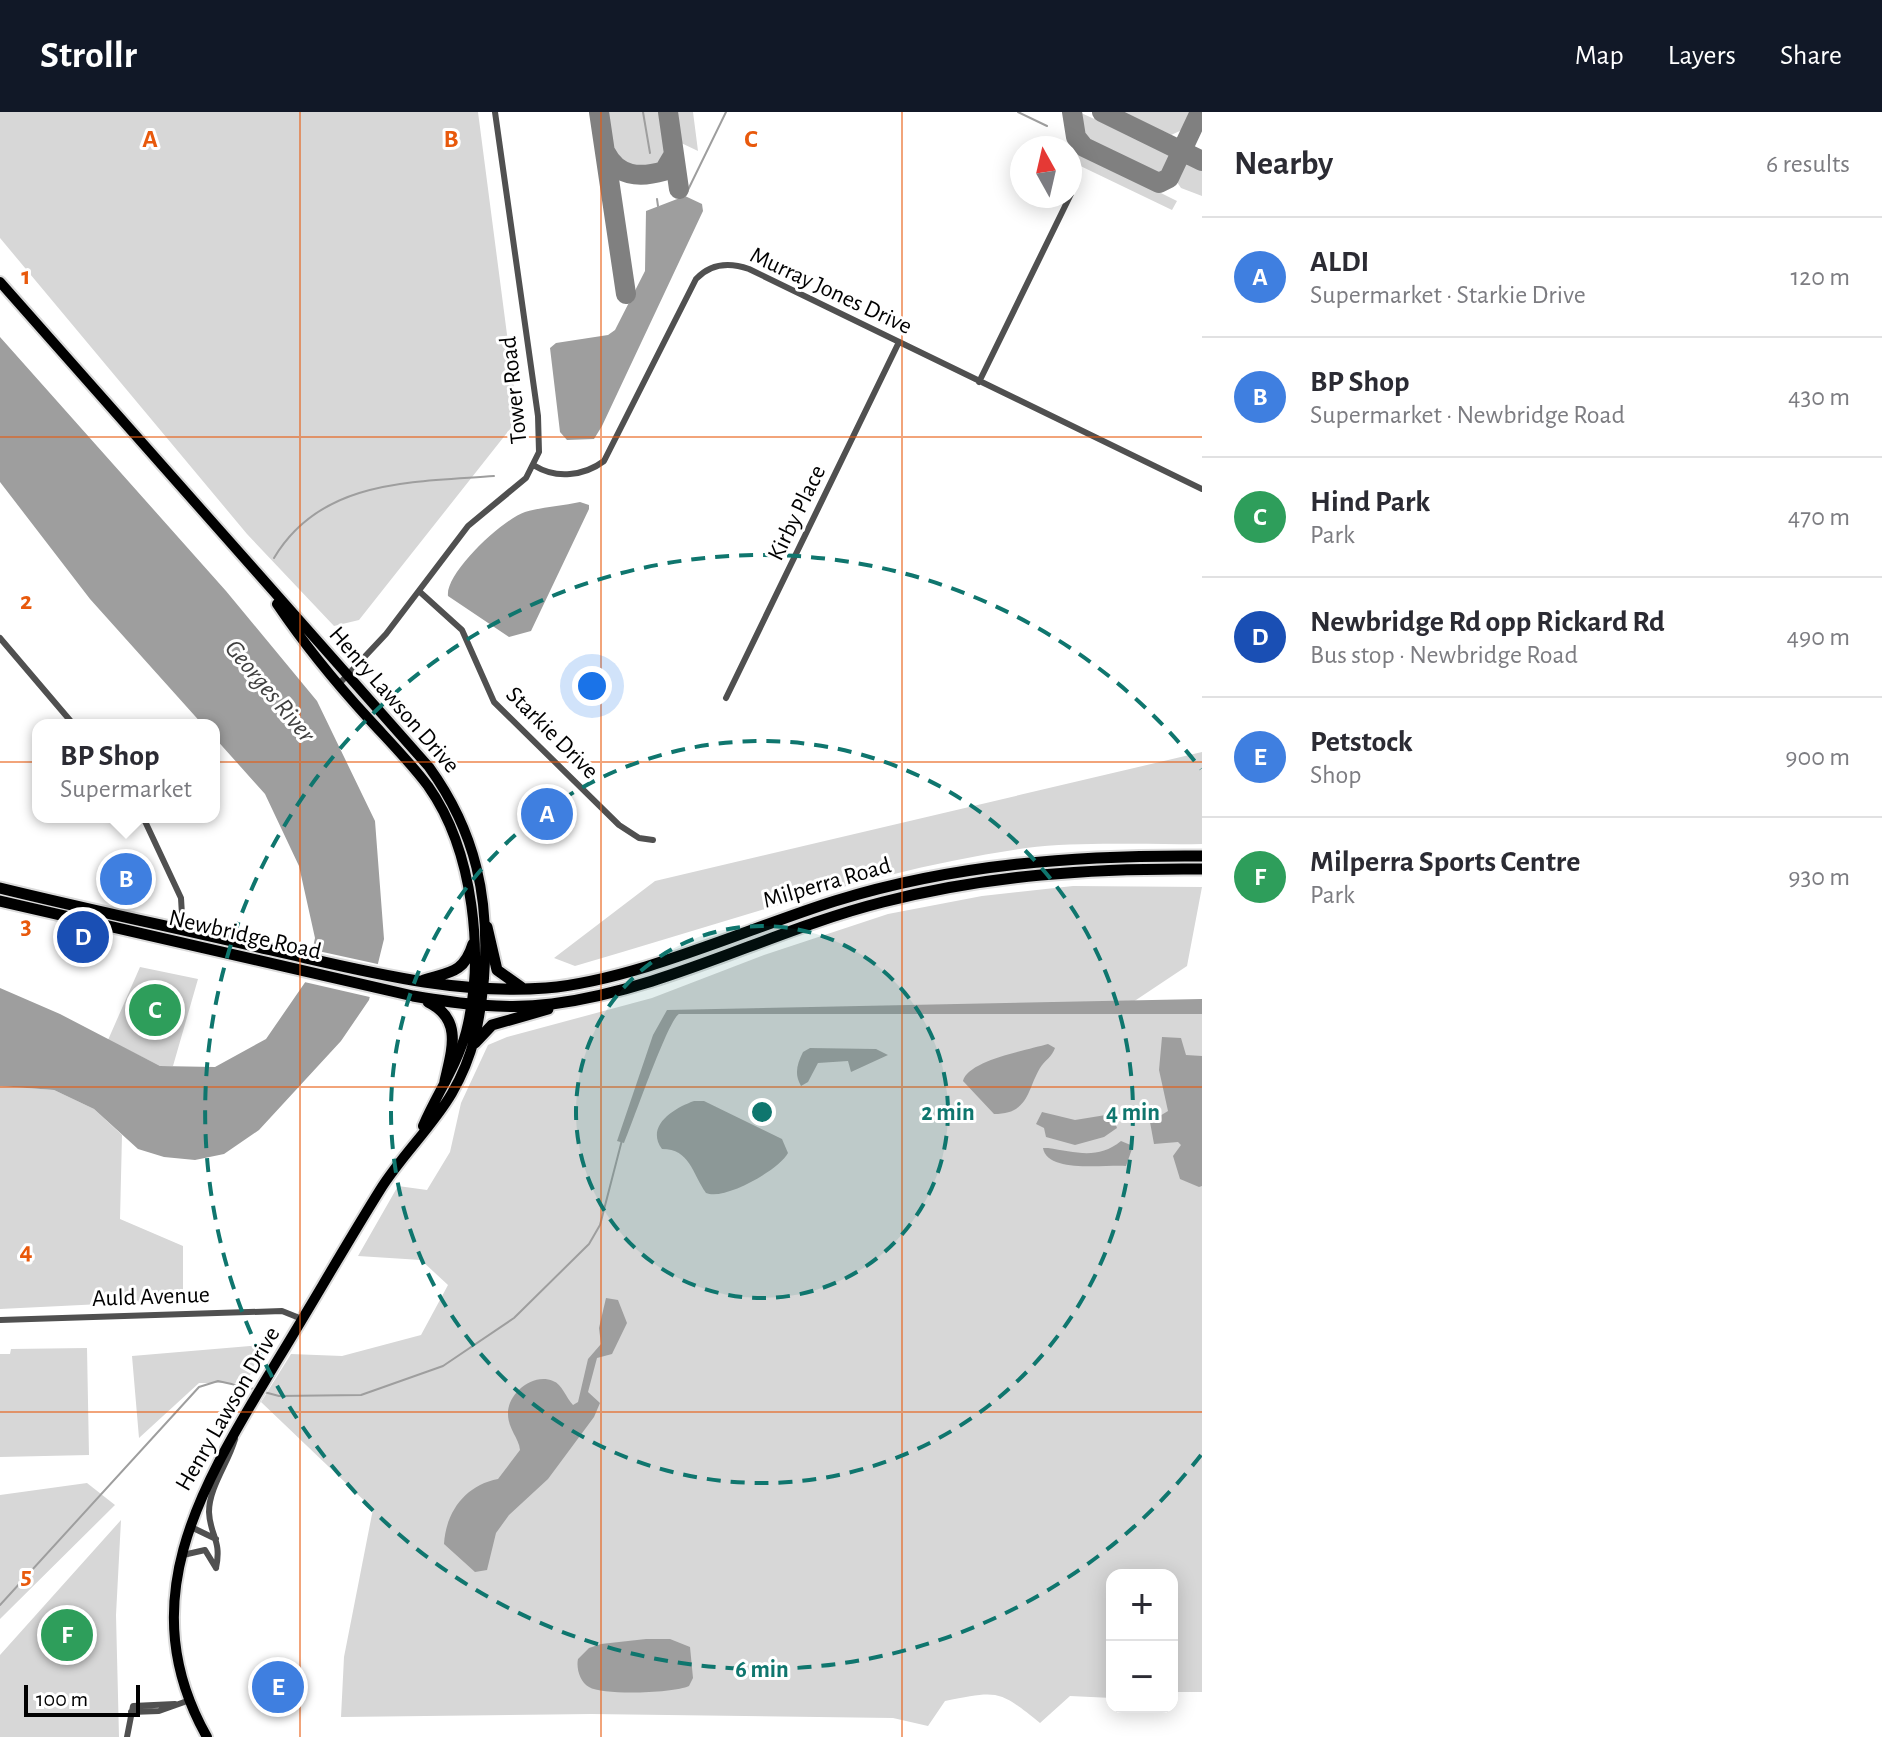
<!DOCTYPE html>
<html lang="en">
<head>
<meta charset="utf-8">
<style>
	:root { --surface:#fff; --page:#f7f7f7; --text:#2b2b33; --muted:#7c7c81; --line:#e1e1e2; --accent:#111827 }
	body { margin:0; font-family:"Alegreya Sans",sans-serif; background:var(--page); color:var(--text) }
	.controls { position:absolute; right:24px; bottom:24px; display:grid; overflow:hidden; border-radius:16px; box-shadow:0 4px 20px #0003 }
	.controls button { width:72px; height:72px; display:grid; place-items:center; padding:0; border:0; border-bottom:2px solid var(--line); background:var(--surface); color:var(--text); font:40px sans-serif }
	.compass { position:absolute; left:1010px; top:24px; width:72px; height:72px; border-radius:50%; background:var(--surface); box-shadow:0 4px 20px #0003; rotate:352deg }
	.scale { position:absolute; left:24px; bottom:20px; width:116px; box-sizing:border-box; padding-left:8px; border:4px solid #000; border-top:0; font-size:22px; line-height:28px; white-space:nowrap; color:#000; -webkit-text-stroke:6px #fff; paint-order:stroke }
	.you { position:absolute; left:592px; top:574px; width:28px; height:28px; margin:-20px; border:6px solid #fff; border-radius:50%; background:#1a73e8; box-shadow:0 0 0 12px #1a73e833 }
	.badge { display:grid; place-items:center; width:52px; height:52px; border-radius:50%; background:var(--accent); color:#fff; font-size:26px; font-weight:700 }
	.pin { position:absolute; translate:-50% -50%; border:4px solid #fff; box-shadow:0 2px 8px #0006 }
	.popup { position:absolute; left:32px; top:607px; width:188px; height:104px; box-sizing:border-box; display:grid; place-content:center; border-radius:16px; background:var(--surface); filter:drop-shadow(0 2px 6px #0005); font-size:26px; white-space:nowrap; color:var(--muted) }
	.popup b { font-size:30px; color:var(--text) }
	.popup::after { content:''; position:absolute; left:50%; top:100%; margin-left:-16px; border:16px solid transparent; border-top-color:var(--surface) }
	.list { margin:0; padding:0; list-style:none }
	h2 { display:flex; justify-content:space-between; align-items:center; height:104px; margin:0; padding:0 32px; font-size:34px }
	h2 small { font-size:26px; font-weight:400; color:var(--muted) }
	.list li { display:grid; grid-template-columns:52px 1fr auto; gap:24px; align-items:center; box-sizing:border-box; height:120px; padding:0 32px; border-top:2px solid var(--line) }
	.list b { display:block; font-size:30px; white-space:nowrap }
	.list p { margin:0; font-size:26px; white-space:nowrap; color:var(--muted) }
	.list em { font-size:26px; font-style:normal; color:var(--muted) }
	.map { position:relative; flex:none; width:1202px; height:1625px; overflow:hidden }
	header { display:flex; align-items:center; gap:48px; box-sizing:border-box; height:112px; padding:0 40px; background:var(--accent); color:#fff }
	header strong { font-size:38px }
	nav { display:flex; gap:44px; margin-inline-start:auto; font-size:28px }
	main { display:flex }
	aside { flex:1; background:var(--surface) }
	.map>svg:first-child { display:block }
	.green { fill:#d7d7d7 }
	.water { fill:#9e9e9e }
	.pier { fill:#fff }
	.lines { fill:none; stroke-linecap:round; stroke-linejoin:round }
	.stream { stroke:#9e9e9e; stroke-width:2 }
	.taxiway { stroke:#808080; stroke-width:20 }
	.primary-casing { stroke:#dbdbdb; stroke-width:14 }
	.trunk-casing { stroke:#dbdbdb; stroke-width:15 }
	.minor { stroke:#505050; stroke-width:6 }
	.primary { stroke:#000; stroke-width:10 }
	.trunk { stroke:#000; stroke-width:11 }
	.grid { fill:none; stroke:#e8590c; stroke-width:2; stroke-opacity:0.55 }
	.ring { fill:none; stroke:#0f766e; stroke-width:4; stroke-dasharray:14 10 }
	.labels { text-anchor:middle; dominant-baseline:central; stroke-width:6; stroke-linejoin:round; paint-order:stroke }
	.street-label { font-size:24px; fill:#000; stroke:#fff }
	.water-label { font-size:26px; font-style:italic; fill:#3f3f3f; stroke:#fff }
	.grid-label { font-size:26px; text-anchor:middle; font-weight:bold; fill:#e8590c; stroke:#fff; stroke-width:6; stroke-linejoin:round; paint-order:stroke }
	.centre { fill:#0f766e; stroke:#fff; stroke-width:4 }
	.ring-label { font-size:24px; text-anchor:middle; font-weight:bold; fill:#0f766e; stroke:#fff; stroke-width:6; stroke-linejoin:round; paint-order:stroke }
</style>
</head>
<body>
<header>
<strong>Strollr</strong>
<nav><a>Map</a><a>Layers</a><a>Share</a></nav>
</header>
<main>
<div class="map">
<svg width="1202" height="1625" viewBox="0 0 1202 1625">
	<rect width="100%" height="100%" fill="#fff"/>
	<path class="green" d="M0,0H478L518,307L359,508L334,514L247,422L0,126Z
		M607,0H662L668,36L659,54C614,73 612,32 607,0Z
		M672,0H693L698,39L677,29Z
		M1079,0L1171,42L1165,60L1153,62L1090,32L1083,24Z
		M1121,0H1190L1182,18L1171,23Z
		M1070,36L1177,89L1172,98L1070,49Z
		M1185,50L1202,58V84L1181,76L1177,70Z
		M1202,640V732C1145,733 1083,729 1026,736C872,758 725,811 575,854L554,846L655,769Z
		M1073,774L1202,775L1187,854L1121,898H1202V1580H1172V1463H1112V1586L1070,1584L1040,1611C998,1577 998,1579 945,1589L928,1614L893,1606L591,1602L341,1605L344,1545L373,1397L261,1290L291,1242L342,1244L421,1223L448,1173L421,1148L358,1144L398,1074L427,1078L450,1040L461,991L488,933L507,925L652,886L764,843L888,802L982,784Z
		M140,855L198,867L173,954H160L108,928Z
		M0,974L54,978L94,997L122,1023L120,1107L183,1134V1188L0,1197Z
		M262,1233L247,1271H199L139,1326L132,1244Z
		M87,1236L89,1343L0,1345V1242H10L11,1237Z
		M87,1371L115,1393L0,1507V1383Z
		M121,1408L116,1503L119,1625H0V1543Z"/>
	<path class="water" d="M685,84L702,92L703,99L602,314L594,327L567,328L560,320L550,236L556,231L608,223L615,218L645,159L646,99Z
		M0,225L226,479L317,589L375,709L384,827L369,888L341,929L259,1018L224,1042L195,1048L164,1045L138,1037L94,997L54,978L0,974V876L60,902L160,954L215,955L266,927L306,869L315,826L299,754L265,682L214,625V613H203L90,487L0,370Z
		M580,390L589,393V397L531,519L509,525L448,484C445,461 503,407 525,400C542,395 562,394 580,390Z
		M1202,887V902H679C668,908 633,1010 624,1031L617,1029L653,923L667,898Z
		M1162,925L1181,926L1186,943L1202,944V1074L1199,1075L1180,1067L1173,1044L1181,1033L1178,1030L1154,1032L1150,1010L1168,999L1159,958Z
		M1048,932L1055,936C1052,945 1045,948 1040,956C1027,978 1029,1002 994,1002L963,969C968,948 1028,938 1048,932Z
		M810,936L876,937L888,943L851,960L848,949L818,951L808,970L801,974C794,962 797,952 803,940Z
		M694,989H704L782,1027L788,1041C779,1058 724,1089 706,1081C692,1061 690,1037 662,1037C645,1014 674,996 694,989Z
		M1042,1000L1075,1008L1112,1002L1117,1016L1104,1025L1075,1033L1046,1025L1044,1016L1036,1012Z
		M1121,1029L1133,1034L1126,1054C1108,1052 1047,1062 1043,1036H1048C1075,1040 1098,1048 1121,1029Z
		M606,1186L618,1188L627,1211L612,1242L597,1246L588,1280L600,1291L594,1305L548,1367L509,1403L496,1421L487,1458L475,1460L444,1432C446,1399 466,1373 498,1367L520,1338C519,1326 508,1317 508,1302C507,1283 532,1260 553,1269C562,1272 566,1286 573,1293L578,1290L588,1247L601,1232L599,1216Z
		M646,1527H670L690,1535L693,1566L689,1574C674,1581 604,1584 589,1575C580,1570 576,1556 578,1547L589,1536L601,1532Z"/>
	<path class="pier" d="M309,837L382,853L374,886L300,869Z"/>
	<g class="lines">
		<path class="stream" d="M643,0L650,41
			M1018,0L1047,14
			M685,84L726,0
			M657,87L658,94
			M274,446C321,367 412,370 494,364
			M264,1280L279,1284L361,1283L443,1254L514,1206L589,1132L600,1113L622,1028
			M0,1493L199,1275L218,1269L254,1277"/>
		<path class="taxiway" d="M599,0L626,182
			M668,0L679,77
			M1072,0L1076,25L1084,35L1159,71L1169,66L1200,0
			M1102,0L1202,49
			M606,41C618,65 640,66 664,59L674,42"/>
		<g class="primary-casing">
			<path id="primary" d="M0,170L429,655C476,720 490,787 484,866C480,909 474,943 452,981C433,1014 401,1044 380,1078C345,1134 312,1192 277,1249C206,1368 128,1485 207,1625
				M277,492C304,532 335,570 368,606C388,628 410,650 428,674C474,739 485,845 466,920C457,954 436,983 423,1014"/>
		</g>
		<g class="trunk-casing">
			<path id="trunk" d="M0,776C90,798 181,817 271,838C361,858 452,883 546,876C637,868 746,817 835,789C954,752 1078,743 1202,744
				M0,789L413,884C460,892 506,898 552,892C667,877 772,818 883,790C988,763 1093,756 1202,757
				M487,815L497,858L521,875
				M424,868C450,860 464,861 473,832
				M428,890C463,907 452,938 445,969
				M475,931L492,913L548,897"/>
		</g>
		<path class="minor" d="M979,270L1071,82
			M535,354C556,367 584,364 604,349L696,167C711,151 729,150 749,157L1202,377
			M420,480L462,518L494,590L619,713L639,726L653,728
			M0,526L74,613
			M339,572L386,522L468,414L526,366L539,340L538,304L495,0
			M726,586L899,230
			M143,705L181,786L183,820
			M0,1208L282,1199L302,1207
			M191,1415L216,1427
			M183,1443L205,1438L216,1456
			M216,1456C222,1428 210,1424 209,1400C209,1375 229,1350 235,1327
			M131,1600L159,1599L190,1588
			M127,1625L133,1594L175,1592"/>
		<use href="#primary" class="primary"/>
		<use href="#trunk" class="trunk"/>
	</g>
	<path class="grid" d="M300,0V1625M601,0V1625M902,0V1625M0,325H1202M0,650H1202M0,975H1202M0,1300H1202"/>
	<circle cx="762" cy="1000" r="186" fill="#0f766e" fill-opacity=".12"/>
	<g class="ring">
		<circle cx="762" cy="1000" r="186"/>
		<circle cx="762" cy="1000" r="371"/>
		<path d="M1201 1343A557 557 0 1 1 1201 657"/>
	</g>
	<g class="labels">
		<g class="street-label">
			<text transform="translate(831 179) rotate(25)">Murray Jones Drive</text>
			<text transform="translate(514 278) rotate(-96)">Tower Road</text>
			<text transform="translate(797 401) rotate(-64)">Kirby Place</text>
			<text transform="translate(394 588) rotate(49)">Henry Lawson Drive</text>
			<text transform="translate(552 621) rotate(45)">Starkie Drive</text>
			<text transform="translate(827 771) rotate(-16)">Milperra Road</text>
			<text transform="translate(245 823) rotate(13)">Newbridge Road</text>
			<text transform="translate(151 1185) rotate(-2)">Auld Avenue</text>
			<text transform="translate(228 1297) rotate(-60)">Henry Lawson Drive</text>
		</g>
		<g class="water-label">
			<text transform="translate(270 579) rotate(50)">Georges River</text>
		</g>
	</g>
	<g class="grid-label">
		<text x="150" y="35">A</text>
		<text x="451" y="35">B</text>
		<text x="751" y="35">C</text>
		<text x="26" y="172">1</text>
		<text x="26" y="497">2</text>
		<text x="26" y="822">3</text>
		<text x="26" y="1147">4</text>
		<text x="26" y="1472">5</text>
	</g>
	<circle cx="762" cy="1000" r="12" class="centre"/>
	<g class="ring-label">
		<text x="948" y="1008">2 min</text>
		<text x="1133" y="1008">4 min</text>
		<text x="762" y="1565">6 min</text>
	</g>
</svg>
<div class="controls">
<button>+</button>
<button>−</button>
</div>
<svg class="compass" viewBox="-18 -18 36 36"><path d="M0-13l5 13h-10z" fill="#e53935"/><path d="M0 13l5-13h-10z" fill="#7c7c81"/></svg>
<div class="scale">100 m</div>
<div class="you"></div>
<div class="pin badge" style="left:547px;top:702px;background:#3f7fe0">A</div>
<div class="pin badge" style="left:126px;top:767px;background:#3f7fe0">B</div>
<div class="popup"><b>BP Shop</b>Supermarket</div>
<div class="pin badge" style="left:155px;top:898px;background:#2e9e5b">C</div>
<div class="pin badge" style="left:83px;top:825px;background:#1a4fb4">D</div>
<div class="pin badge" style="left:278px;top:1575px;background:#3f7fe0">E</div>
<div class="pin badge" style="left:67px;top:1523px;background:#2e9e5b">F</div>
</div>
<aside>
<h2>Nearby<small>6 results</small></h2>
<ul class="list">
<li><span class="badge" style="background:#3f7fe0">A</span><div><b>ALDI</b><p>Supermarket · Starkie Drive</p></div><em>120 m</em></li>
<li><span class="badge" style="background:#3f7fe0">B</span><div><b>BP Shop</b><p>Supermarket · Newbridge Road</p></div><em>430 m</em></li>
<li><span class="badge" style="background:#2e9e5b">C</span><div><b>Hind Park</b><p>Park</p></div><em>470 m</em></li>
<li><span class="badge" style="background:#1a4fb4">D</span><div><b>Newbridge Rd opp Rickard Rd</b><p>Bus stop · Newbridge Road</p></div><em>490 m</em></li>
<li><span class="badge" style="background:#3f7fe0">E</span><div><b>Petstock</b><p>Shop</p></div><em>900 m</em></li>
<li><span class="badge" style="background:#2e9e5b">F</span><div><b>Milperra Sports Centre</b><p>Park</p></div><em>930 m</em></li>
</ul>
</aside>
</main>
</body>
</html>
